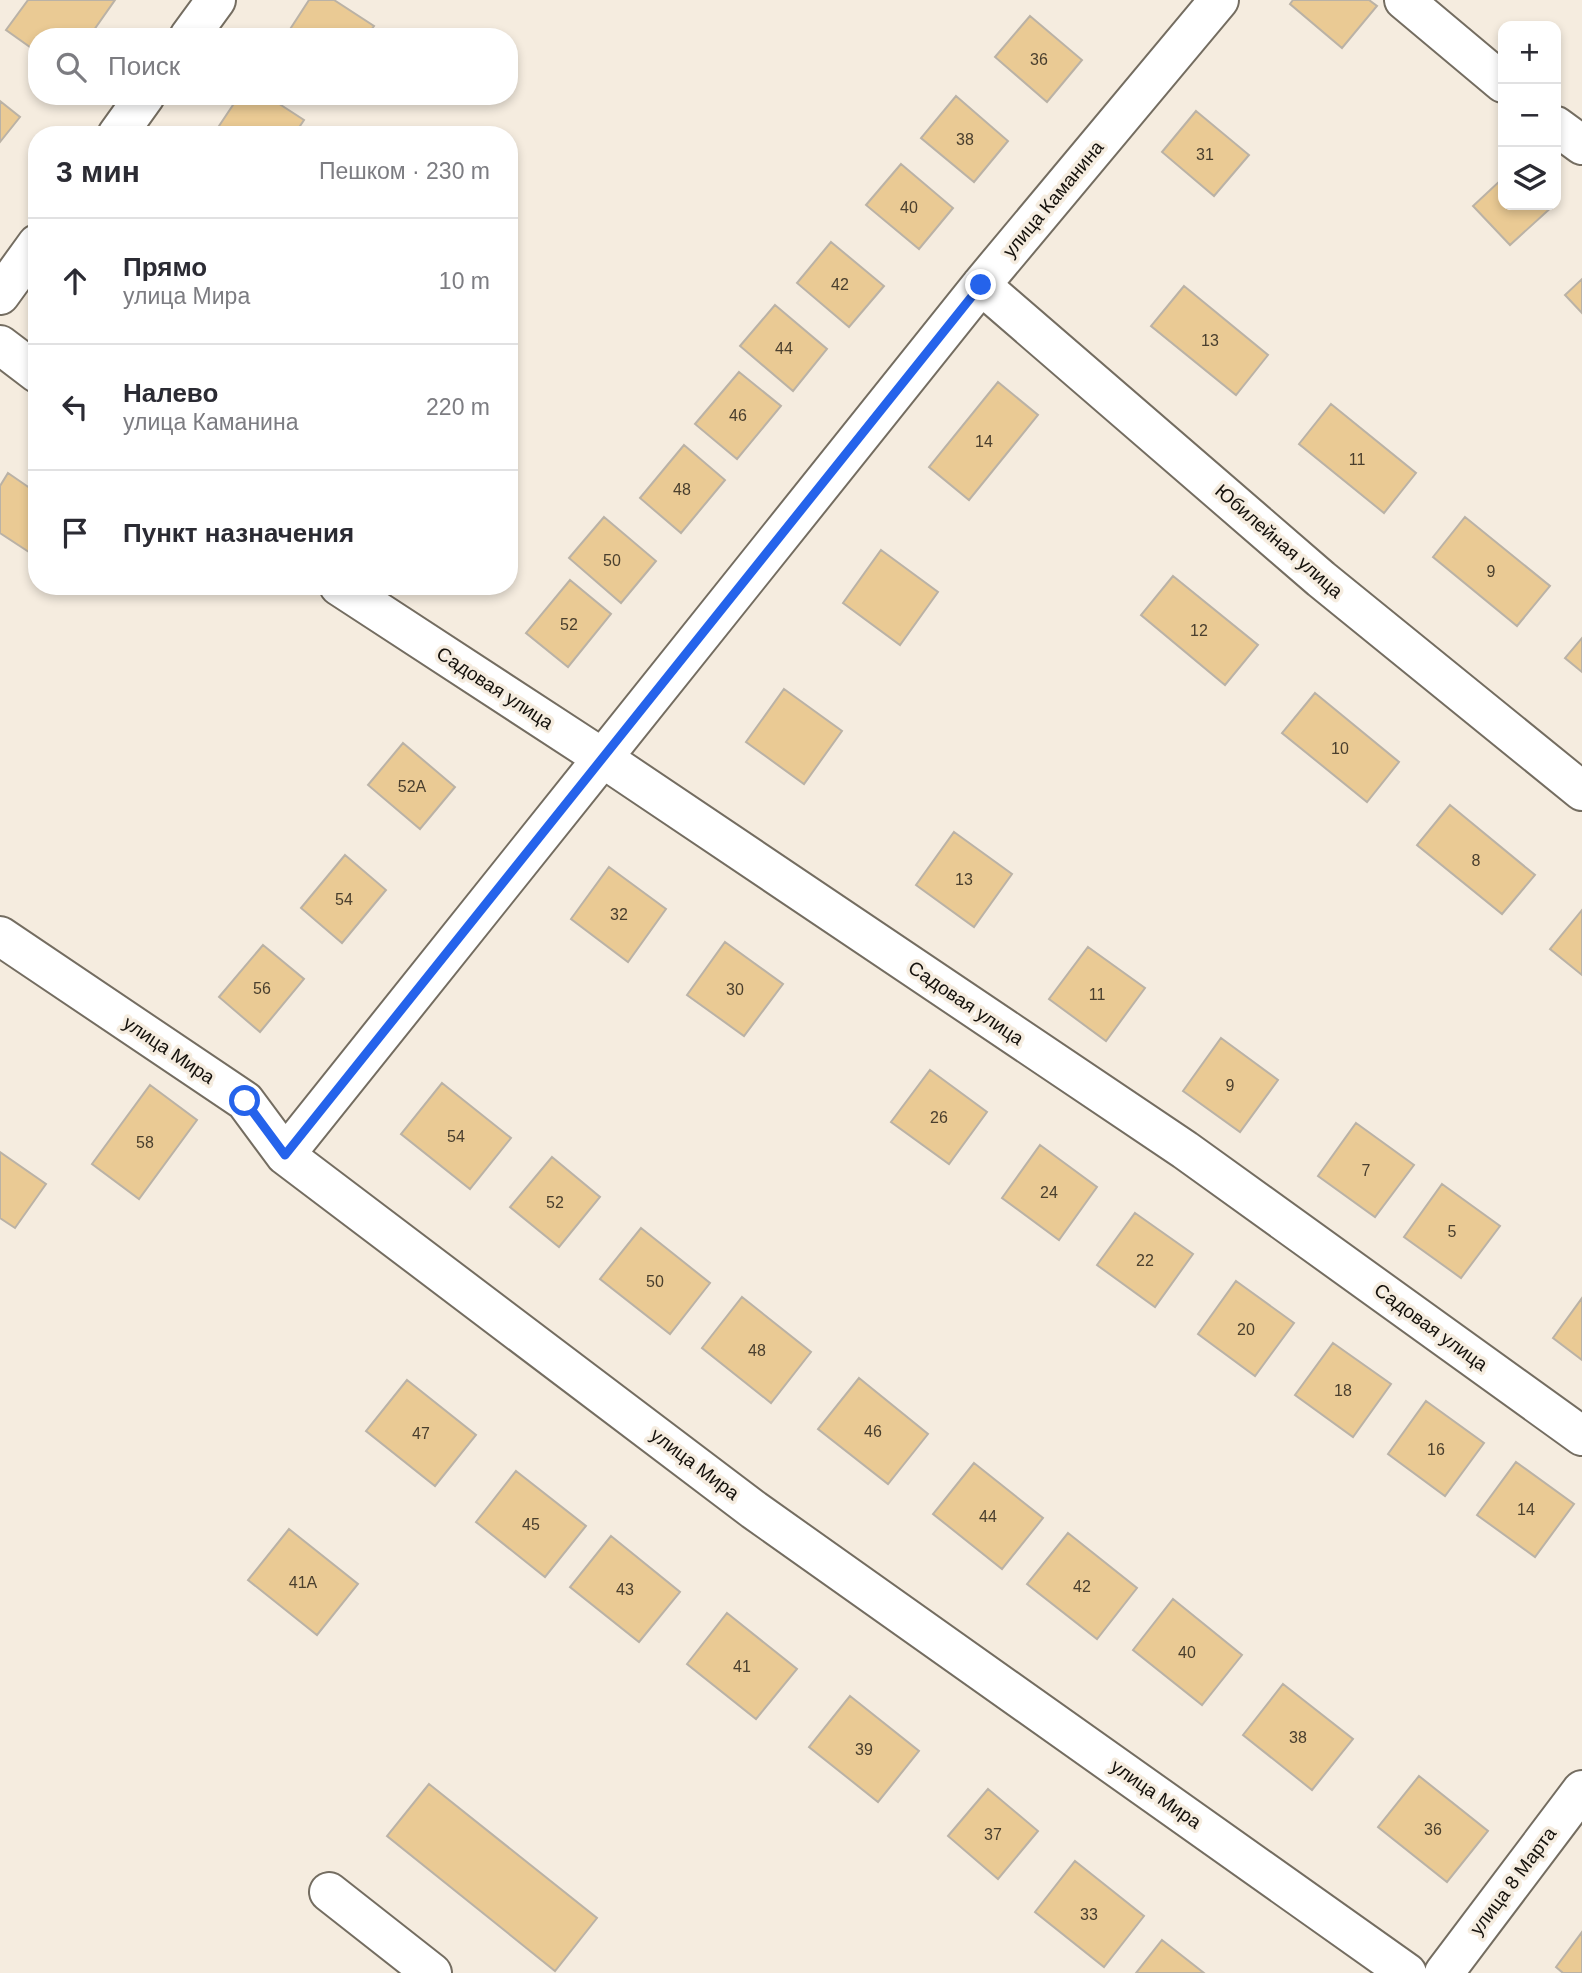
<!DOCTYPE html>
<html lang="ru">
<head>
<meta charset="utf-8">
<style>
	:root { --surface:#fff; --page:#f2f2f3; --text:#2b2b33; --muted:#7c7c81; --line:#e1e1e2 }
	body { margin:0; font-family:Arial,sans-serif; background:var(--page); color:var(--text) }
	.controls { position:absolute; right:21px; top:21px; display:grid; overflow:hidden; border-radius:14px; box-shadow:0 4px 10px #0003 }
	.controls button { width:63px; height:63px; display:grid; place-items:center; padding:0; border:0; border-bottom:2px solid var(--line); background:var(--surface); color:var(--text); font:35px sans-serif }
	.stop { position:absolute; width:21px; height:21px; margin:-16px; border:5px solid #2563eb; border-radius:50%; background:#fff }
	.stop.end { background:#2563eb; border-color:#fff; box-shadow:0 2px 7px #0008 }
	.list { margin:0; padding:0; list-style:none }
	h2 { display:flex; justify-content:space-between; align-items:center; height:91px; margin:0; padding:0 28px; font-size:30px }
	h2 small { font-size:23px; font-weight:400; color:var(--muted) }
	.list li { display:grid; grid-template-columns:46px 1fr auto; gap:21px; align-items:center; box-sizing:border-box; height:126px; padding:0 28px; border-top:2px solid var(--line) }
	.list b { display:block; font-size:26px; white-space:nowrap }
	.list p { margin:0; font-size:23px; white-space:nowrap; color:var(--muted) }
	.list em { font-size:23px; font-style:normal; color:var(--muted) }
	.icon { flex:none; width:38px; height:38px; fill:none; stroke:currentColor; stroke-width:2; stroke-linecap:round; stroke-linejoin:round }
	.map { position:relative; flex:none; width:1582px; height:1973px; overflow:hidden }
	.search { position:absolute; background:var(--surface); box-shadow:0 4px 10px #0003; left:28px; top:28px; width:490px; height:77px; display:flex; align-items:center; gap:18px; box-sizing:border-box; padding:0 24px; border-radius:28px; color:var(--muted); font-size:26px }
	.panel { position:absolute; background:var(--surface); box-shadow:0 4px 10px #0003; left:28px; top:126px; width:490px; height:469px; border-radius:28px }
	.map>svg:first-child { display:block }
	.building { fill:#eaca94; stroke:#bab2a6; stroke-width:2 }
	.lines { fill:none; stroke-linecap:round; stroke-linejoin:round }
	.street-casing { stroke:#746d61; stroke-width:42 }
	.street { stroke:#fff; stroke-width:38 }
	.route { stroke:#2563eb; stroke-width:9 }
	.labels { text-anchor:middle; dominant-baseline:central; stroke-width:7; stroke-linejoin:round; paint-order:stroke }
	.number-label { font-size:16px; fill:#4a3f2e }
	.street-label { font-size:19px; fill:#14110c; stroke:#f5ecdf }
</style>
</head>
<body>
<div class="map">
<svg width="1582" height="1973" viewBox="0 0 1582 1973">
	<rect width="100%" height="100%" fill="#f5ecdf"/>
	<path class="building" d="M28,0H115L89,37H37V52L6,30Z
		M309,0H334L374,26L366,37H285Z
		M1293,0H1369L1377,6L1342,48L1290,4Z
		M1030,16L1082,60L1047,102L995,57Z
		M239,96H267L304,120L294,135H213Z
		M956,96L1008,141L974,182L921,138Z
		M0,101L20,117L0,142Z
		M1196,111L1249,155L1214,196L1162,152Z
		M901,164L953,208L919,249L866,205Z
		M1503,178V205H1554L1510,245L1473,206Z
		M831,242L884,286L849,327L797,283Z
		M1582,279V313L1565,295Z
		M1184,286L1268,355L1236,395L1151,326Z
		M775,305L827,349L793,391L740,346Z
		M739,372L781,406L737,459L695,424Z
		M998,382L1038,415L969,500L929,467Z
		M1331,404L1416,473L1384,513L1299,444Z
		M684,445L725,480L681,533L640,498Z
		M8,473L37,493L35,556L0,533V486Z
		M604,517L656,561L621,603L569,558Z
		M1465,517L1550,586L1517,626L1433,557Z
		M881,550L938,592L900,645L843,603Z
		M1173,576L1258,645L1225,685L1141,615Z
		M570,580L611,614L568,667L526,633Z
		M1582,638V672L1565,658Z
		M784,689L842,731L804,784L746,742Z
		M1315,693L1399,762L1367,802L1282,733Z
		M403,743L455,787L420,829L368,785Z
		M1450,805L1535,875L1502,914L1417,845Z
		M954,832L1012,874L974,927L916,885Z
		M345,855L386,890L342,943L301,908Z
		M609,867L666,909L628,962L571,919Z
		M1582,910V975L1550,949Z
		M725,942L783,984L744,1036L687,995Z
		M263,945L304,979L260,1032L219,997Z
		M1088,947L1145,988L1106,1041L1049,999Z
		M1221,1038L1278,1080L1240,1132L1183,1091Z
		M930,1070L987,1112L949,1164L891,1122Z
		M442,1083L511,1138L470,1189L401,1134Z
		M150,1085L197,1120L139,1199L92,1164Z
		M1356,1123L1414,1165L1375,1217L1318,1176Z
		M1040,1145L1097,1187L1059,1240L1002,1198Z
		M0,1152L46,1184L15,1228L0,1218Z
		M552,1157L600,1197L559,1247L510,1207Z
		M1442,1184L1500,1226L1461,1278L1404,1237Z
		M1135,1213L1193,1254L1155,1307L1097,1265Z
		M641,1228L710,1283L670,1334L600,1279Z
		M1236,1281L1294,1323L1255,1376L1198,1334Z
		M742,1297L811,1352L771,1403L702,1348Z
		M1582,1298V1360L1553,1338Z
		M1333,1343L1391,1384L1353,1437L1295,1395Z
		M859,1378L928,1434L888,1484L818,1429Z
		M407,1380L476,1435L435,1486L366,1431Z
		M1426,1401L1484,1443L1445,1496L1388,1454Z
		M1516,1462L1574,1504L1535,1557L1477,1515Z
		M974,1463L1043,1518L1002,1569L933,1514Z
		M516,1471L586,1526L545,1577L476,1522Z
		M289,1529L358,1584L317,1635L248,1580Z
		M1068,1533L1137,1588L1097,1639L1027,1584Z
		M611,1536L680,1592L639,1642L570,1587Z
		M1173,1599L1242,1655L1202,1705L1133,1650Z
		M727,1613L797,1669L756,1719L687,1664Z
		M1283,1684L1353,1739L1312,1790L1243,1735Z
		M850,1696L919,1751L878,1802L809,1747Z
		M1419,1776L1488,1831L1447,1882L1378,1827Z
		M429,1784L597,1918L555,1971L387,1836Z
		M988,1789L1038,1831L998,1879L948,1836Z
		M1075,1861L1144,1916L1104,1967L1035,1912Z
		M1582,1932V1973H1563L1556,1967Z
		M1162,1940L1204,1973H1136Z"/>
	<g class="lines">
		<g class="street-casing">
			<path id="street" d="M1404,0L1503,83
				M189,37L216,0
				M1556,126L1582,145
				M117,135L145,96
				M981,285L1321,579L1582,791
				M0,295L37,244
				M0,345L37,373
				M339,586L604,759L1185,1150L1582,1436
				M0,936L245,1101L285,1155L754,1510L1407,1973
				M285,1155L981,285L1219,0
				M329,1892L432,1973
				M1444,1973L1582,1790"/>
		</g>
		<use href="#street" class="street"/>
	</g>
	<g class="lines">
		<path class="route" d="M245,1101L285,1155L981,285"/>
	</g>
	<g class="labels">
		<g class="number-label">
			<text x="1039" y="59">36</text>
			<text x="965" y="139">38</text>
			<text x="1205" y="154">31</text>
			<text x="909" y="207">40</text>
			<text x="840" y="284">42</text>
			<text x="1210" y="340">13</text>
			<text x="784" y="348">44</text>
			<text x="738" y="415">46</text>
			<text x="984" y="441">14</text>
			<text x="1357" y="459">11</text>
			<text x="682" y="489">48</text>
			<text x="612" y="560">50</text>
			<text x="1491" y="571">9</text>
			<text x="569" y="624">52</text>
			<text x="1199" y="630">12</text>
			<text x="1340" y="748">10</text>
			<text x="412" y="786">52А</text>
			<text x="1476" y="860">8</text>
			<text x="964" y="879">13</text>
			<text x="344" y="899">54</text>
			<text x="619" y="914">32</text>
			<text x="262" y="988">56</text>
			<text x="735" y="989">30</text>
			<text x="1097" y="994">11</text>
			<text x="1230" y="1085">9</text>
			<text x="939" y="1117">26</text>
			<text x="456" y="1136">54</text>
			<text x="145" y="1142">58</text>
			<text x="1366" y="1170">7</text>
			<text x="1049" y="1192">24</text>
			<text x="555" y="1202">52</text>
			<text x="1452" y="1231">5</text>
			<text x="1145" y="1260">22</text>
			<text x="655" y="1281">50</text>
			<text x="1246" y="1329">20</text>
			<text x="757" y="1350">48</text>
			<text x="1343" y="1390">18</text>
			<text x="873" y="1431">46</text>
			<text x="421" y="1433">47</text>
			<text x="1436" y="1449">16</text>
			<text x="1526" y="1509">14</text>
			<text x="988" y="1516">44</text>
			<text x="531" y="1524">45</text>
			<text x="303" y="1582">41А</text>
			<text x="1082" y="1586">42</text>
			<text x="625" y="1589">43</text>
			<text x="1187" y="1652">40</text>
			<text x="742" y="1666">41</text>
			<text x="1298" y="1737">38</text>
			<text x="864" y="1749">39</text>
			<text x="1433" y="1829">36</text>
			<text x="993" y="1834">37</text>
			<text x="1089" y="1914">33</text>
		</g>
		<g class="street-label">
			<text transform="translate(1053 199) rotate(-50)">улица Каманина</text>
			<text transform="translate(1279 541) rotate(41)">Юбилейная улица</text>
			<text transform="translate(495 688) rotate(33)">Садовая улица</text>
			<text transform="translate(966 1003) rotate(34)">Садовая улица</text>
			<text transform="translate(169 1050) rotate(34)">улица Мира</text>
			<text transform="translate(1431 1327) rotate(36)">Садовая улица</text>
			<text transform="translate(695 1464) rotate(37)">улица Мира</text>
			<text transform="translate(1156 1794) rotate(35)">улица Мира</text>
			<text transform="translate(1513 1881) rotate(-53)">улица 8 Марта</text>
		</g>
	</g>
</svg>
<div class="controls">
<button>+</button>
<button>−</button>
<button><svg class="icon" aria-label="layers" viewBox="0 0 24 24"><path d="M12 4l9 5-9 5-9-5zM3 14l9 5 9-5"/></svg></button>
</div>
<div class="stop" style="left:245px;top:1101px"></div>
<div class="stop end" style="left:981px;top:285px"></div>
<div class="search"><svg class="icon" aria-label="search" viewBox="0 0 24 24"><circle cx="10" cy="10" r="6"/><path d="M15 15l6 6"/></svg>Поиск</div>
<section class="panel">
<h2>3 мин<small>Пешком · 230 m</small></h2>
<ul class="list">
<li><svg class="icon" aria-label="ahead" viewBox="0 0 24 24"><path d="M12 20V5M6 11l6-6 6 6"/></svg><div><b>Прямо</b><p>улица Мира</p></div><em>10 m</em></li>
<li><svg class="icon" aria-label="left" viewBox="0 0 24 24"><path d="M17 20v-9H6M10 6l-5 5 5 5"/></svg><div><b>Налево</b><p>улица Каманина</p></div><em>220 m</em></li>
<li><svg class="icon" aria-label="arrive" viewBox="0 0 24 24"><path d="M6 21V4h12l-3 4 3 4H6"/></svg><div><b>Пункт назначения</b></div></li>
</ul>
</section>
</div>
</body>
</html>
